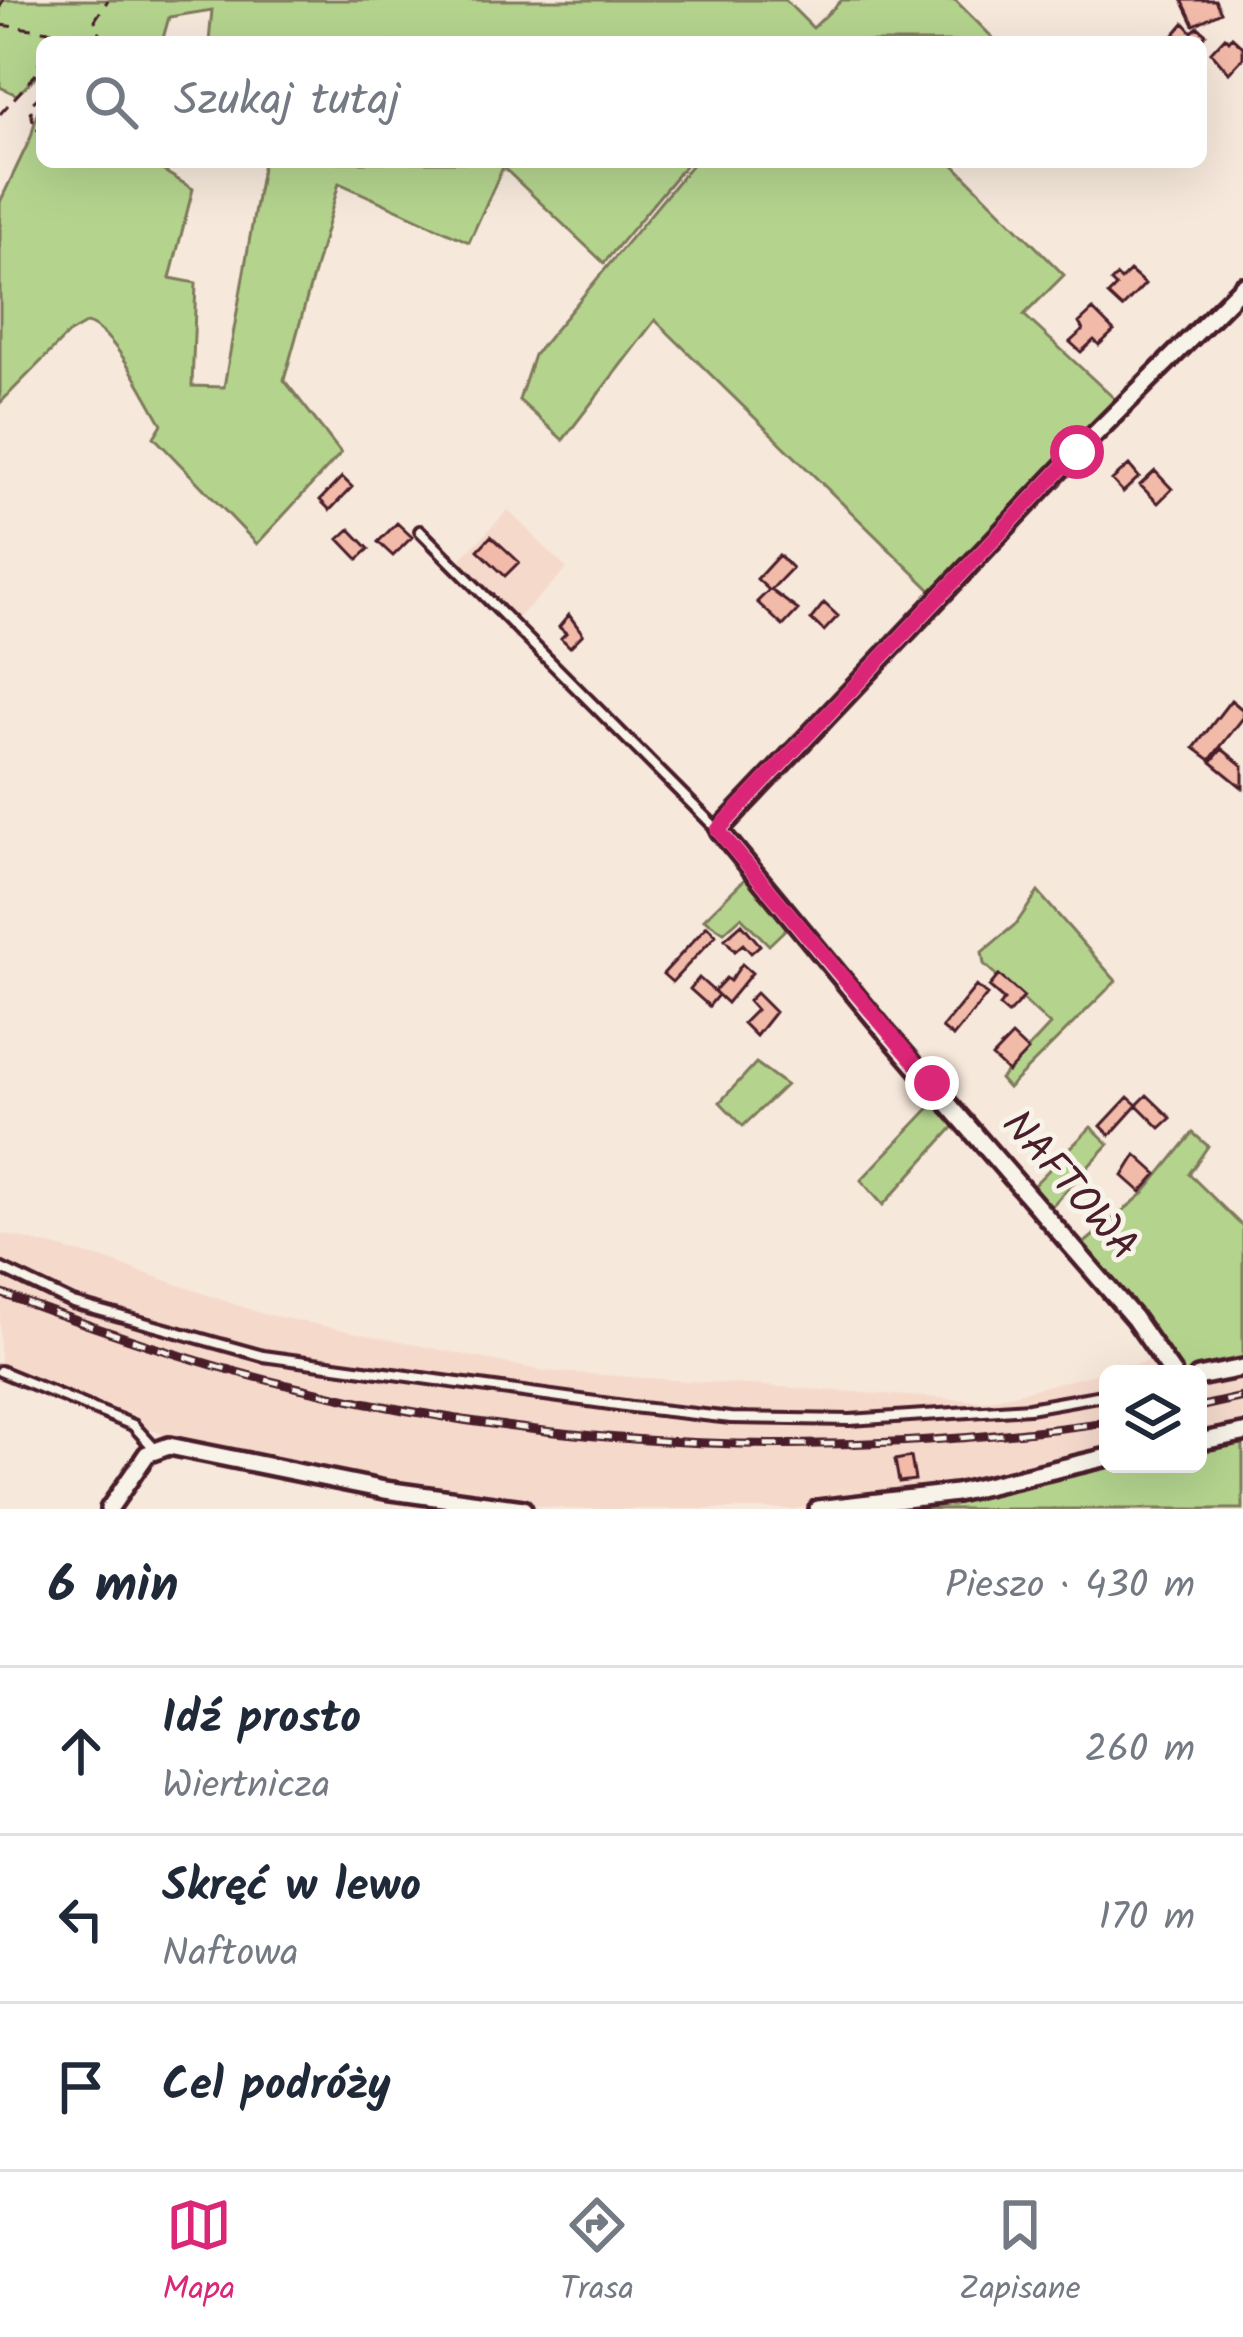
<!DOCTYPE html>
<html lang="pl">
<head>
<meta charset="utf-8">
<style>
	:root { --surface:#fff; --page:#f2f2f3; --text:#1f2937; --muted:#747a83; --line:#e0e1e3; --accent:#db2777 }
	body { margin:0; font-family:Kalam,sans-serif; background:var(--page); color:var(--text) }
	.controls { position:absolute; right:36px; bottom:36px; display:grid; overflow:hidden; border-radius:18px; box-shadow:0 12px 48px #0002 }
	.controls button { width:108px; height:108px; display:grid; place-items:center; padding:0; border:0; border-bottom:3px solid var(--line); background:var(--surface); color:var(--text); font:60px sans-serif }
	.stop { position:absolute; width:36px; height:36px; margin:-27px; border:9px solid #db2777; border-radius:50%; background:#fff }
	.stop.end { background:#db2777; border-color:#fff; box-shadow:0 3px 12px #0008 }
	.list { margin:0; padding:0; list-style:none }
	h2 { display:flex; justify-content:space-between; align-items:center; height:156px; margin:0; padding:0 48px; font-size:51px }
	h2 small { font-size:39px; font-weight:400; color:var(--muted) }
	.list li { display:grid; grid-template-columns:78px 1fr auto; gap:36px; align-items:center; box-sizing:border-box; height:168px; padding:0 48px; border-top:3px solid var(--line) }
	.list b { display:block; font-size:45px; white-space:nowrap }
	.list p { margin:0; font-size:39px; white-space:nowrap; color:var(--muted) }
	.list em { font-size:39px; font-style:normal; color:var(--muted) }
	.icon { flex:none; width:66px; height:66px; fill:none; stroke:currentColor; stroke-width:2; stroke-linecap:round; stroke-linejoin:round }
	.map { position:relative; flex:none; width:1243px; height:1509px; overflow:hidden }
	.search { position:absolute; background:var(--surface); box-shadow:0 12px 48px #0002; left:36px; right:36px; top:36px; height:132px; display:flex; align-items:center; gap:30px; box-sizing:border-box; padding:0 42px; border-radius:18px; color:var(--muted); font-size:45px }
	.sheet { height:660px; background:var(--surface) }
	nav { display:flex; justify-content:space-around; align-items:center; box-sizing:border-box; height:168px; border-top:3px solid var(--line); background:var(--surface); font-size:33px; color:var(--muted) }
	nav a { display:grid; justify-items:center; gap:6px }
	nav .on { color:var(--accent) }
	.map>svg:first-child { display:block }
	.built { fill:#f5dacc }
	.green { fill:#b4d48e; stroke:#7f7a5c; stroke-width:3 }
	.building { fill:#f2baa8; stroke:#4a1f2b; stroke-width:3 }
	.lines { fill:none; stroke-linecap:round; stroke-linejoin:round }
	.service-casing { stroke:#4a1f2b; stroke-width:16 }
	.minor-casing { stroke:#4a1f2b; stroke-width:24 }
	.path { stroke:#4a1f2b; stroke-width:3; stroke-dasharray:12 9; stroke-linecap:butt }
	.service { stroke:#f7f3e8; stroke-width:8 }
	.minor { stroke:#f7f3e8; stroke-width:15 }
	.rail-casing { stroke:#4a1f2b; stroke-width:9 }
	.rail { stroke:#f7f3e8; stroke-width:4.5; stroke-dasharray:14; stroke-linecap:butt }
	.route { stroke:#db2777; stroke-width:15 }
	.labels { text-anchor:middle; dominant-baseline:central; stroke-width:10; stroke-linejoin:round; paint-order:stroke }
	.street-label { font-size:42px; fill:#4a1f2b; stroke:#f7f3e8 }
</style>
</head>
<body>
<div class="map">
<svg width="1243" height="1509" viewBox="0 0 1243 1509">
	<rect width="100%" height="100%" fill="#f6e8db"/>
	<filter id="ink" filterUnits="userSpaceOnUse"><feTurbulence type="fractalNoise" baseFrequency=".00833" numOctaves="2"/><feDisplacementMap in="SourceGraphic" scale="24" xChannelSelector="R" yChannelSelector="G"/><feConvolveMatrix kernelMatrix="1 2 1 2 8 2 1 2 1" color-interpolation-filters="sRGB"/></filter>
	<g filter="url(#ink)">
		<path class="built" d="M508,510L567,569L515,621L458,562Z
			M0,1233L101,1258L260,1313L544,1371L984,1401L1161,1358L1173,1374H1108V1452L1068,1456L951,1491L793,1509H568L514,1503L411,1488L183,1443L0,1367Z
			M1243,1368V1428L1198,1437V1377Z"/>
		<path class="green" d="M0,0H785L813,28L842,0H955L997,42H209L212,10L169,17L162,42H42V71L17,95L0,87Z
			M42,94V162H149L193,189L170,278L196,283L192,386L224,387L263,162H688L604,263L503,167L469,242L339,183L284,380L341,453L257,544L154,437L162,424C146,398 115,331 87,323L68,334L0,403V202L31,137Z
			M694,162H951L1064,275L1024,315L1118,402L935,594L655,320L563,440L519,400L534,355Z
			M749,875L792,923L769,945L741,917L724,932L704,919Z
			M1038,892L1116,981L1008,1088L1000,1079L1050,1025L984,964L982,952L1016,924Z
			M756,1063L786,1085L743,1126L720,1102Z
			M938,1099L960,1120L883,1205L861,1180Z
			M1091,1127L1109,1144L1047,1211L1029,1190Z
			M1193,1133L1208,1146L1189,1174L1243,1227V1365L1198,1374H1173L1145,1320L1082,1245L1143,1194Z
			M1243,1439V1509H843L1108,1464H1198V1449Z"/>
		<path class="building" d="M1182,0H1215L1221,12L1194,25Z
			M1184,23L1192,32L1198,27L1206,34L1199,42H1179L1173,36Z
			M1225,37L1229,41L1232,37L1243,47V58L1229,73L1211,52Z
			M1130,271L1145,284L1122,308L1108,295L1116,287L1111,282L1117,276L1121,280Z
			M1093,310L1114,331L1099,345L1094,340L1081,352L1070,342L1083,330L1079,323Z
			M1129,465L1139,477L1123,492L1112,480Z
			M1155,471L1172,489L1158,503L1140,485Z
			M342,477L352,487L330,510L320,500Z
			M397,523L412,537L393,556L378,542Z
			M350,529L369,549L358,559L339,539Z
			M491,536L519,562L505,576L478,550Z
			M779,555L792,568L771,590L798,610L783,626L757,602L769,590L757,579Z
			M824,603L838,616L824,631L811,619Z
			M569,615L583,634L570,647L561,638L566,633L559,627Z
			M1231,700L1243,710V718L1210,760L1194,748Z
			M1222,749L1243,766V788L1211,762Z
			M742,924L760,945L751,953L743,944L735,951L725,939Z
			M707,926L716,935L672,982L663,974Z
			M742,964L752,973L727,1003L714,991L726,978L730,981Z
			M999,975L1024,997L1008,1014L999,1006L1004,1000L989,987Z
			M699,978L718,995L709,1006L690,989Z
			M976,986L987,995L953,1037L942,1028Z
			M756,993L775,1012L756,1036L743,1023L756,1010L748,1001Z
			M1012,1036L1028,1051L1008,1072L992,1057Z
			M1147,1095L1171,1118L1160,1128L1137,1105Z
			M1128,1097L1137,1105L1110,1135L1101,1126Z
			M1136,1155L1157,1174L1141,1192L1123,1176Z
			M911,1457L915,1480L899,1482L895,1460Z"/>
		<g class="lines">
			<g class="service-casing">
				<path id="service" d="M420,531L717,829
					M0,1268L73,1303L263,1356L632,1407L731,1418L850,1420L1029,1408L1108,1394
					M0,1371L133,1425L155,1449"/>
			</g>
			<g class="minor-casing">
				<path id="minor" d="M1173,1374L1134,1318L885,1031L719,830L1077,452L1243,286
					M1198,1377L1243,1368
					M1198,1442L1243,1433
					M109,1509L147,1454L169,1446L385,1490L523,1509
					M818,1509L956,1493L1108,1457"/>
			</g>
			<path class="path" d="M0,7L3,0
				M0,25L82,35L84,42
				M102,42L95,20L108,0
				M42,94L30,105L34,127L42,133
				M0,114L36,74L42,51
				M86,162H87"/>
			<use href="#service" class="service"/>
			<use href="#minor" class="minor"/>
			<g class="rail-casing">
				<path id="rail" d="M0,1293C97,1329 194,1363 295,1387C561,1451 837,1460 1108,1422
					M1198,1407L1243,1397"/>
			</g>
			<use href="#rail" class="rail"/>
		</g>
	</g>
	<g class="lines" filter="url(#ink)">
		<path class="route" d="M932,1083L718,830L1077,452"/>
	</g>
	<g class="labels">
		<g class="street-label">
			<text transform="translate(1069 1186) rotate(49)">NAFTOWA</text>
		</g>
	</g>
</svg>
<div class="controls">
<button><svg class="icon" aria-label="layers" viewBox="0 0 24 24"><path d="M12 4l9 5-9 5-9-5zM3 14l9 5 9-5"/></svg></button>
</div>
<div class="stop" style="left:1077px;top:452px"></div>
<div class="stop end" style="left:932px;top:1083px"></div>
<div class="search"><svg class="icon" aria-label="search" viewBox="0 0 24 24"><circle cx="10" cy="10" r="6"/><path d="M15 15l6 6"/></svg>Szukaj tutaj</div>
</div>
<section class="sheet">
<h2>6 min<small>Pieszo · 430 m</small></h2>
<ul class="list">
<li><svg class="icon" aria-label="ahead" viewBox="0 0 24 24"><path d="M12 20V5M6 11l6-6 6 6"/></svg><div><b>Idź prosto</b><p>Wiertnicza</p></div><em>260 m</em></li>
<li><svg class="icon" aria-label="left" viewBox="0 0 24 24"><path d="M17 20v-9H6M10 6l-5 5 5 5"/></svg><div><b>Skręć w lewo</b><p>Naftowa</p></div><em>170 m</em></li>
<li><svg class="icon" aria-label="arrive" viewBox="0 0 24 24"><path d="M6 21V4h12l-3 4 3 4H6"/></svg><div><b>Cel podróży</b></div></li>
</ul>
</section>
<nav>
<a class="on"><svg class="icon" aria-label="map" viewBox="0 0 24 24"><path d="M3 6l6-2 6 2 6-2v14l-6 2-6-2-6 2zM9 4v14M15 6v14"/></svg>Mapa</a>
<a><svg class="icon" aria-label="directions" viewBox="0 0 24 24"><path d="M12 3l9 9-9 9-9-9zM9 14v-3h6M13 9l2 2-2 2"/></svg>Trasa</a>
<a><svg class="icon" aria-label="saved" viewBox="0 0 24 24"><path d="M7 4h10v16l-5-4-5 4z"/></svg>Zapisane</a>
</nav>
</body>
</html>
